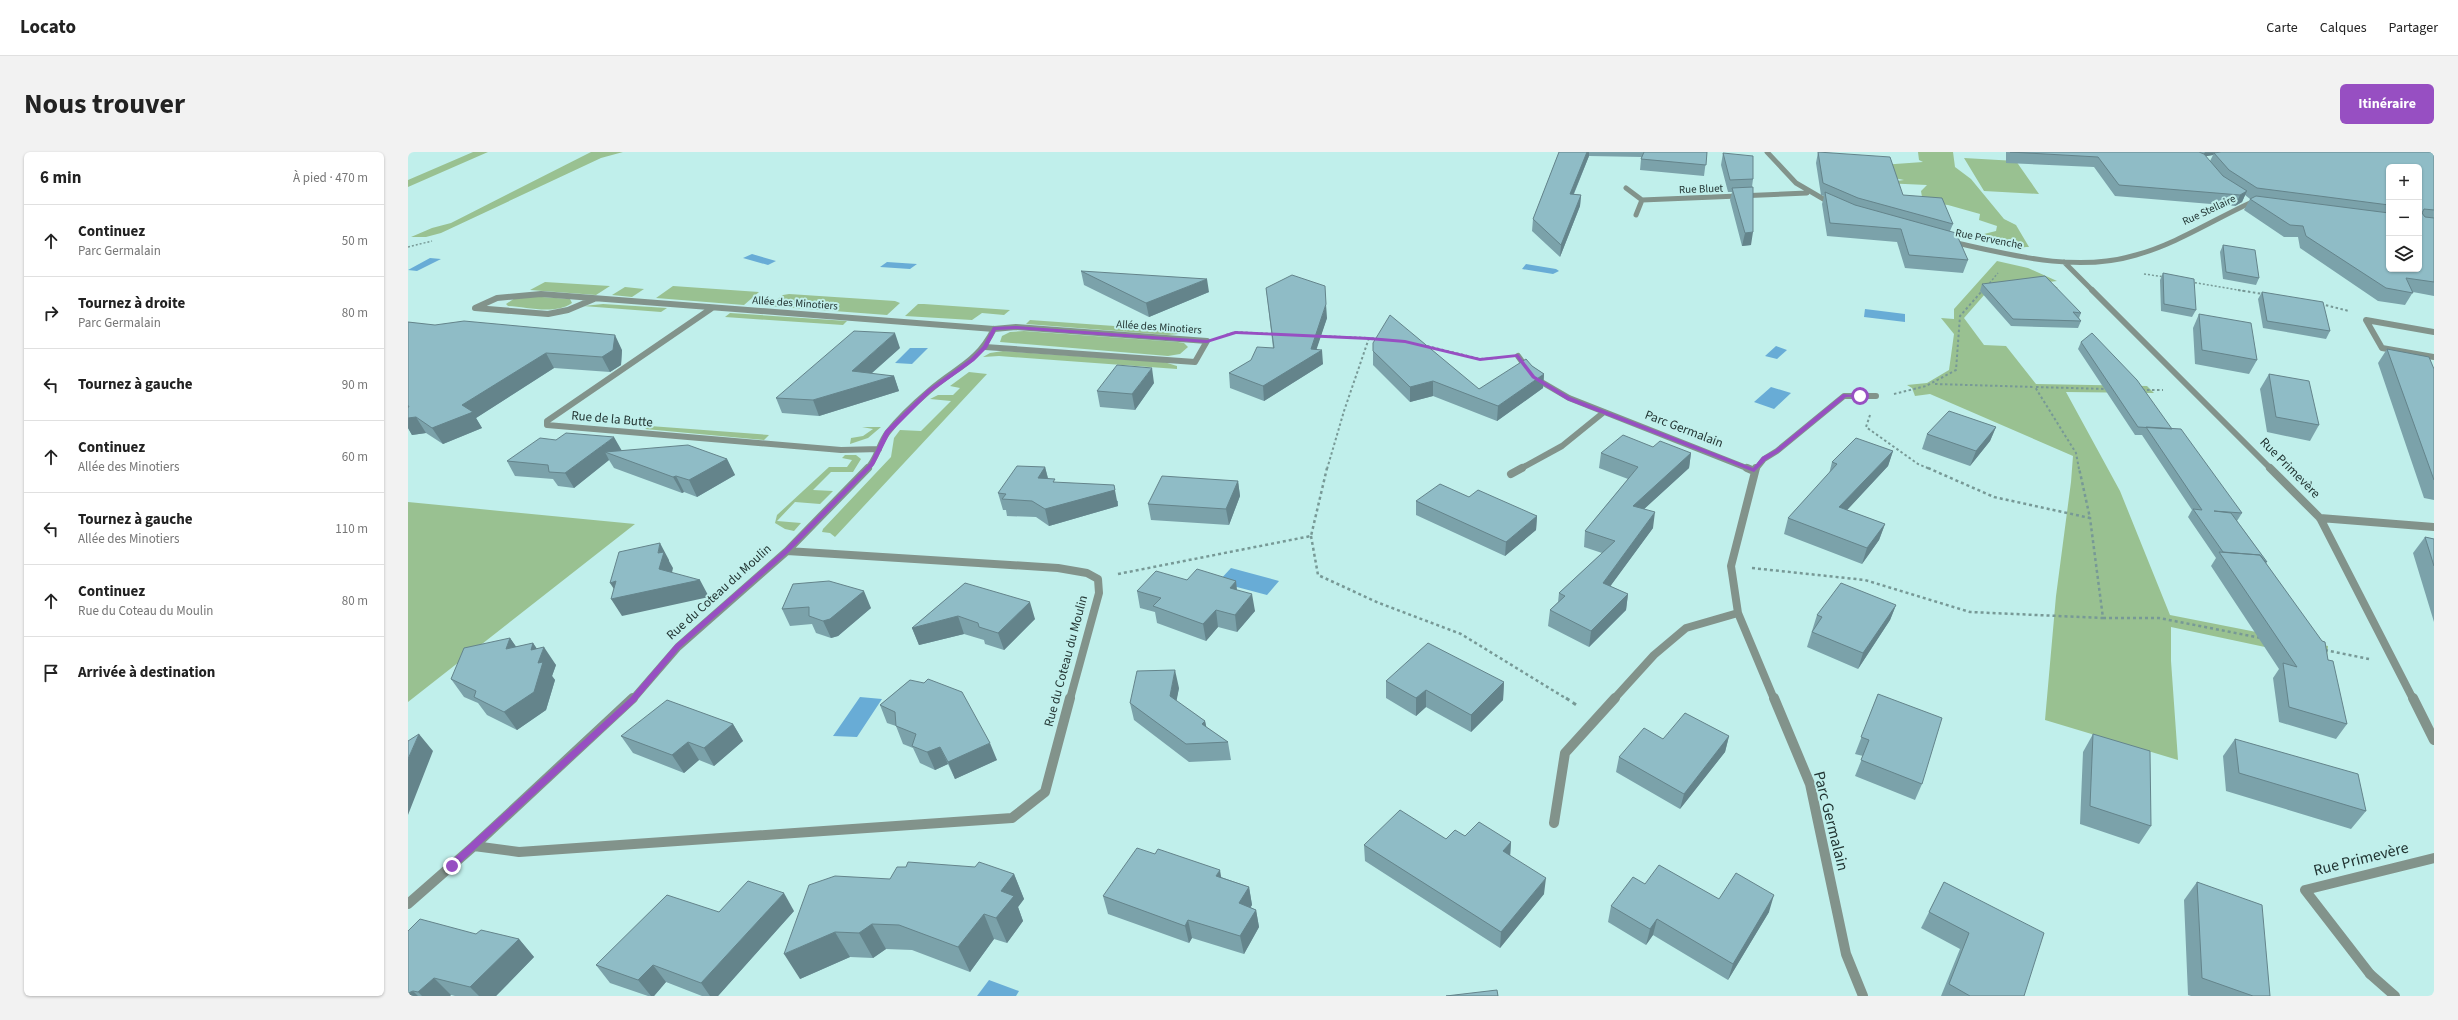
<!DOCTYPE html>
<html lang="fr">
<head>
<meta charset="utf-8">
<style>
	:root { --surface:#fff; --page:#f2f2f2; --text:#222; --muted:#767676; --line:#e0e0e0; --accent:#974fc2 }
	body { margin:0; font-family:"Source Sans 3",sans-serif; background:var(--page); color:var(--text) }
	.controls { position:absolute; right:12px; top:12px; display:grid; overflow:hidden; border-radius:6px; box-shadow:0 1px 3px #0004 }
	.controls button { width:36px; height:36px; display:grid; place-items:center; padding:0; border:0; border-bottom:1px solid var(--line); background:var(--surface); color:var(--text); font:20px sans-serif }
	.stop { position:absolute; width:12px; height:12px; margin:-9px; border:3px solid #974fc2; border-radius:50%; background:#fff }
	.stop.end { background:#974fc2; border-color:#fff; box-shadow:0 1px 4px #0008 }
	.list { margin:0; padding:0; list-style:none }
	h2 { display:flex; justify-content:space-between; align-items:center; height:52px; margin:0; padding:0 16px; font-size:17px }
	h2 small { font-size:13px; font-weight:400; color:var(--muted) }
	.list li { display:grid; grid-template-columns:26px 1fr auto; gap:12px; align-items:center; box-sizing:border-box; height:72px; padding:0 16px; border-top:1px solid var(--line) }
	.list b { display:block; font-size:15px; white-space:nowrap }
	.list p { margin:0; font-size:13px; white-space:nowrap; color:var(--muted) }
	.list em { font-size:13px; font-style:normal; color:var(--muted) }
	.icon { flex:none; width:22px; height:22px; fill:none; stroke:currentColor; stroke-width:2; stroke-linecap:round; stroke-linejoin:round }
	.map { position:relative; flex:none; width:2026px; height:844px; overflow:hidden; border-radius:6px }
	header { display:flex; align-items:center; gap:24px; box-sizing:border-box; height:56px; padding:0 20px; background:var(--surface); border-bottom:1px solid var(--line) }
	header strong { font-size:19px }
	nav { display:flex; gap:22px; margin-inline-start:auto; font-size:14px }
	.intro { display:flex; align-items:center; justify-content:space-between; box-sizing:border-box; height:96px; padding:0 24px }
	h1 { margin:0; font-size:28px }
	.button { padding:10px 18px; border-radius:6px; background:var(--accent); color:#fff; font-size:14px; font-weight:700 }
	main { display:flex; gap:24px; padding:0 24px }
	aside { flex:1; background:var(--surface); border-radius:6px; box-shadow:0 1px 3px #0004 }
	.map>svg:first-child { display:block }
	.green { fill:#99c191 }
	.water { fill:#68acd6 }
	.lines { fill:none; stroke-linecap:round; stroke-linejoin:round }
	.path-far3 { stroke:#779996; stroke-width:1.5; stroke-dasharray:2 2; stroke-linecap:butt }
	.path-far2 { stroke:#779996; stroke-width:2; stroke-dasharray:2.5 2.5; stroke-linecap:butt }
	.path-far1 { stroke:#779996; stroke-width:2.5; stroke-dasharray:3 3; stroke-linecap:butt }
	.path { stroke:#779996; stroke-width:3; stroke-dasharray:4 4; stroke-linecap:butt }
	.service { stroke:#82938b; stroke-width:10 }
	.minor-far3 { stroke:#82938b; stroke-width:5 }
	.minor-far2 { stroke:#82938b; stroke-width:6 }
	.minor-far1 { stroke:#82938b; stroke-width:8 }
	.minor { stroke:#82938b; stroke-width:10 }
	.wall { fill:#7ba2aa; fill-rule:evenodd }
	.shaded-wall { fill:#64848b }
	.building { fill:#8fbcc6; stroke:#64848b }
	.route { fill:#974fc2 }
	.labels { text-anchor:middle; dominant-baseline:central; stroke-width:4; stroke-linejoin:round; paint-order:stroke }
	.far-street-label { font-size:11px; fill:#223533; stroke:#c0efeb }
	.street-label { font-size:13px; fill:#223533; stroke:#c0efeb }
	.near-street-label { font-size:16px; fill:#223533; stroke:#c0efeb }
</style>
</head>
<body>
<header>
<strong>Locato</strong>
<nav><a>Carte</a><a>Calques</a><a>Partager</a></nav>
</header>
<div class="intro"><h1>Nous trouver</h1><a class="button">Itinéraire</a></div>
<main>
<aside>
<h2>6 min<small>À pied · 470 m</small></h2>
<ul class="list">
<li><svg class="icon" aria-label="ahead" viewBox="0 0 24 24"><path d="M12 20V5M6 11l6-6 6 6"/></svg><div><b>Continuez</b><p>Parc Germalain</p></div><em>50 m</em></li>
<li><svg class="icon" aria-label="right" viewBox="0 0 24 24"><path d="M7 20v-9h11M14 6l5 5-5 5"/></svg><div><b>Tournez à droite</b><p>Parc Germalain</p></div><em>80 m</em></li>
<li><svg class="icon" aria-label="left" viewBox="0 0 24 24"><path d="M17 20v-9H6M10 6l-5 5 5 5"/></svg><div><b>Tournez à gauche</b></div><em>90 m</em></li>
<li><svg class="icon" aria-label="ahead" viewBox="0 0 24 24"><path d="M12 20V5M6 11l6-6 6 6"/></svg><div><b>Continuez</b><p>Allée des Minotiers</p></div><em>60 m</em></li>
<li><svg class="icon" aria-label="left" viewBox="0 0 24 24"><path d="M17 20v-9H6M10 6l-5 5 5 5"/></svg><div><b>Tournez à gauche</b><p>Allée des Minotiers</p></div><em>110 m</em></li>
<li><svg class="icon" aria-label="ahead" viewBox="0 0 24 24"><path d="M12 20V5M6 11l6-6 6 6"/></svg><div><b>Continuez</b><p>Rue du Coteau du Moulin</p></div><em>80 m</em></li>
<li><svg class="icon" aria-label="arrive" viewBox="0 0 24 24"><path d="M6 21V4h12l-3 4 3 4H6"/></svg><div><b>Arrivée à destination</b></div></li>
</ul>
</aside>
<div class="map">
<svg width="2026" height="844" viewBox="0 0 2026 844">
	<rect width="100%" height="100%" fill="#c0efeb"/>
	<path class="green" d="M65,0H80L0,35V28Z
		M183,0H215L193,6L33,81L18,85H3L24,76L43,71Z
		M1510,0H1545L1547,15L1563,27L1596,67L1608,73L1621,95C1603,96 1587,92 1572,83L1588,79L1589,74L1571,68L1572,62L1540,53L1522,51L1514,45L1513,39L1519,33L1475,31L1496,28L1476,24L1473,13L1515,10L1511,8Z
		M1556,6L1608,9L1631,42L1576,39Z
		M1589,109L1620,116L1649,129L1641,130L1650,136L1584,134L1556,166L1576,193L1598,194L1628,232L1739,234L1746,241L1658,240L1712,339L1762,463L1920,494L1919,504L1857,495L1763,475V509L1770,608L1637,568L1648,444L1663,330L1665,304L1522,242L1507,244L1504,236L1499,233L1519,231L1541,218L1546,182L1533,166L1546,167V157Z
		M137,130L202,134L188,143L122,138Z
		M265,134L351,140L336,153L248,146Z
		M217,135L236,137L224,145L204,143Z
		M381,142L487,149L492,151L479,163L360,154L375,143Z
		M120,144L162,147L164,151C147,163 119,155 100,154L98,152L107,146Z
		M195,152L259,156L253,160L175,154Z
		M510,152H516L602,158L596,163L574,161L564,168L497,164Z
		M322,161L439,169L435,173L317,165Z
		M622,168L777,179L770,182L760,183L618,172Z
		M616,179L770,190L776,191L780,195L772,202L760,204L592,190L594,184L602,180Z
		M595,199L756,210L769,214V217L591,204L575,205L582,201Z
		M561,220L579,222L427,385L422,381L414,380L415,377L483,305L486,286L492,278L513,279L543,249L522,247L530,243H545L552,236L542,234Z
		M242,274L361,283L356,288L237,277Z
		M454,275H473L460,286L442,292L443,286L455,284L465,277Z
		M437,303H448L453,307L445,320H423L405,338L425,339L412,352L387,350L369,369L393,371L386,379L377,377L367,371L369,363L421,315H439L444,308L434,306Z
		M0,350L227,372L0,550Z"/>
	<path class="water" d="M344,102L368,109L360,113L335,106Z
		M22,106L33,107L9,119L0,118Z
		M479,110L509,112L502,117L472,115Z
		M1118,112L1148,117L1151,119L1145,122L1114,117Z
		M1457,157L1497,162V170L1456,165Z
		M1368,194L1379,198L1369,207L1357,204Z
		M502,196H520L504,212L487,211Z
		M1363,235L1383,241L1366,257L1346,250Z
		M823,416L871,429L859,443L810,430Z
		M452,545L474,547L449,585L425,584Z
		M581,828L611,839L608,844H569Z"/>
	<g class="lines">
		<path class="path-far3" d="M0,95L24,89
			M1736,122L1757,125
			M1783,130L1836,139
			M1579,134L1590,121"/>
		<path class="path-far2" d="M1830,138L1855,142
			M1913,152L1941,159
			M818,183L827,180L866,182
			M911,184L961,186
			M1019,194L1072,207L1090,206
			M1527,232L1627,235
			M1734,238H1755
			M1486,242L1518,234L1548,218L1552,164L1574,139
			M1462,263L1458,275L1510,312L1522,317
			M919,317L936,259L961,186L971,187
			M1671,317L1668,301L1627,235L1699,237"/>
		<path class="path-far1" d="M1520,316L1586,345L1682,366L1671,316
			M903,384L910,423L971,451L1053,482L1159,547
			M1344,416L1457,428L1562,460L1695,466L1682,366
			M710,422L903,384L919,316
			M1695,466H1751L1853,486
			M1917,498L1961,507"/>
		<path class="path" d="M1158,546L1170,554"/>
		<path class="service" d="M1962,822L1987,844"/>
		<path class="minor-far3" d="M1359,0L1388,31L1424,52
			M1218,36L1234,48L1228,63
			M1234,48L1399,41
			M1544,90C1603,103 1668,121 1728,103C1768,92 1805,68 1842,51L1850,52
			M1656,110L1685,139"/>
		<path class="minor-far2" d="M1684,138L1863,317
			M186,147L160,158L140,162L67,156L89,146L133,142L586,177L608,175L799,189L787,210L577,195
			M304,156L139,269V273L433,298L471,297
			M2026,180L1958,168L1974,196L2026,205
			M1110,204L1125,225L1161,246L1341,317
			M459,317C469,307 471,291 480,280C491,266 507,251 521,239C548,215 568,212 586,177
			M1112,317L1154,294L1196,260
			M1348,317L1356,307L1369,299L1436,244H1468"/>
		<path class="minor-far1" d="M1339,316L1346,319
			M1348,316L1323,414L1330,461L1366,547
			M1862,316L1912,366L2005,547
			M1103,322L1114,316
			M1912,366L2026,375
			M379,399L460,316
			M225,547L270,495L379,399L650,416L679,421L690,427L691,441L662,547
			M1206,547L1246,503L1278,476L1330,461"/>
		<path class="minor" d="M1366,546L1402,632L1438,802L1455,844
			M2005,546L2026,588
			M1146,671L1157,601L1207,546
			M66,694L111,700L604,666L637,640L662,546
			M66,694L225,546
			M0,752L66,694
			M1962,822L1897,738L2026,706"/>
	</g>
	<path class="wall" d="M1151,0H1299L1296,24L1232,18L1233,7L1234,5L1181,4L1166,42L1173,43L1172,54L1152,105L1124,79L1125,67Z
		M1410,0L1495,43L1545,72L1542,79L1560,108L1555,121L1497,116L1489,90L1419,84L1414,52L1416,44L1413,43L1408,11Z
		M1598,0H2026V144L2005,140L1997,153L1970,149L1892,96L1890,85H1876L1836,58L1842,47L1837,43L1834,50L1827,54L1707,44L1686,15L1598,11ZM1805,3L1802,9L1798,4ZM1981,15H2011L1981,117Z
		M1315,1L1345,27L1344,35L1343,93L1334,94L1322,48L1324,40H1320L1313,13Z
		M1815,93L1851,126L1848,133L1815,127L1812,100Z
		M673,119L801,140L741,165L676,133Z
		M1755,121L1788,158L1784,165L1753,159L1752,128Z
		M1574,132L1673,161L1671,166L1673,169L1670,176L1603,174L1572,139Z
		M858,136L919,166L908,197L915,212L856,249L822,236L821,221L865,196Z
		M1854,140L1922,179L1918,187L1855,176L1850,147Z
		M1791,162L1849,208L1841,222L1787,212L1785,176Z
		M0,170L214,198L213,213L202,220L146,216L68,266L74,276L35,292L18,281L4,283L0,276Z
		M1673,190L1764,277L1834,361L1829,369L1859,410L1858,411L1920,508L1939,572L1928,587L1871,570L1865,526L1871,517L1803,414L1808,406L1780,365L1784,358L1734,283H1727L1670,197Z
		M965,191L1071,237L1124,214L1136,222L1135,236L1089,269L1025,244L1002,250L965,213Z
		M492,196L463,222L486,224L491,239L411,264L374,261L368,246Z
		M1979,197L2026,217V348L2016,346L1970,211Z
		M1861,222L1911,273L1902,289L1859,280L1852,237Z
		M746,231L727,258L692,255L689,239Z
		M1588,275L1582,289L1562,314L1514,297L1519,282Z
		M148,288L214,298L319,307L327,323L289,345L276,340L274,341L206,316L201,308L166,336L150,334L145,327L107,324L99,309Z
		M1245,295L1283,301L1281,316L1236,357L1245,376L1202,434L1220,442L1218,458L1181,495L1140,474L1142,458L1150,450L1151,441L1194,401L1176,395L1177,379L1220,327L1191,316L1193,301Z
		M1485,299L1480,314L1439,358L1477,372L1471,388L1454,412L1376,382L1380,366L1421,322L1424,310Z
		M637,315L640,326L648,331L710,349V354L641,374L628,365L599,364L598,358H595L590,341Z
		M830,329L832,344L821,373L743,368L740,352Z
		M1061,345L1129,364L1128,378L1097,404L1008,363V349Z
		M2017,385L2026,387V470L2005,401Z
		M779,428L829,438L847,459L829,480L810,475L798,489L749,471L747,460L732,456L729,439Z
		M557,431L627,467L596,498L577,492L576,488L556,482L511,493L504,476Z
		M385,432L463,456L430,484L423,486L408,481L404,472L382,474L374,457Z
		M1488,453L1482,468L1450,517L1399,495L1409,463Z
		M102,486L108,495L125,491L129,497L148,513L144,524L147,528L138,558L109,578L79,563L70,551L56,545L43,527Z
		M502,528L589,608L547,627L540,612L527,618L512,611L505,596L495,592L488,574L479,571L472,553Z
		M978,529L1096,530L1095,548L1063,580L1018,555L1008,564L978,546Z
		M771,536L768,549L797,569L798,575L820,590L823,608L781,610L726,568L722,551Z
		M1470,542L1514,632L1507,648L1447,624L1455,604L1447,602Z
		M325,572L335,589L306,614L291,608L276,621L225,601L213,584Z
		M1685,582L1743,674L1731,692L1672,672L1675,600Z
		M1321,584L1317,600L1272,657L1208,620L1211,605L1255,587Z
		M1827,587L1958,659L1943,677L1818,639L1815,604Z
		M1057,684L1103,690L1102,703L1136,742L1092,796L957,709L956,693L1038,687Z
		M606,722L616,747L610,755L615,769L599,791L586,787L562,820L504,798L478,797L465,806L442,805L392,827L401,733L482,727Z
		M813,725L841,735L844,753L842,755L848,758L851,775L836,802L784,786L781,791L700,762L695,744Z
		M1536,730L1616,844H1533L1552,797L1513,776Z
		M1789,730L1862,844H1783L1780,843L1776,748Z
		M1237,732L1311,747L1361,760L1320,828L1245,783L1238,793L1200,770L1203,754Z
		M386,759L310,844H294L258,830L246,844H240L202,831L188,813L311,760Z
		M68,782L111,787L126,805L88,844H47L43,843L42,844H0Z"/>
	<path class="shaded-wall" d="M1179,0H1181V4L1161,53L1162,42Z
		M1797,0H1821L1806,1L1805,3L1794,5Z
		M1839,39L1834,50L1827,54L1832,43Z
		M1173,43L1172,54L1152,105L1153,93Z
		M1345,80L1343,93L1334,94L1337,81Z
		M799,127L801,140L741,165L738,151Z
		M918,152L919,166L907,202L914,198L915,212L856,249L855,234L903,197Z
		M487,181L492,196L449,234L444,219Z
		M207,183L214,198L213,213L202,220L194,205Z
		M138,201L146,216L68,266L74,276L35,292L24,276L54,253Z
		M744,216L746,231L727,258L724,242Z
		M1136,222L1135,236L1089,269L1090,254Z
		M486,224L491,239L411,264L405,248Z
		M1025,229V244L1002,250V235Z
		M8,265L18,281L4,283L0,276V266Z
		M1588,275L1582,289L1562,314L1568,299Z
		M206,285L214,299L197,300L201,308L166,336L157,321Z
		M1485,299L1480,314L1427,371L1431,355Z
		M1283,301L1281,316L1223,369L1225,354Z
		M319,307L327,323L289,345L281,328Z
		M637,315L641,331L630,326Z
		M268,324L276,340L274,341L265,325Z
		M830,329L832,344L821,373L818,357Z
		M706,333L710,354L641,374L637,357Z
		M1247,360L1245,376L1193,447L1195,431Z
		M1129,364L1128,378L1097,404L1098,390Z
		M1477,372L1471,388L1454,412L1459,396Z
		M252,391L261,408V409L265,416L261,434L251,417L250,401Z
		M292,428L301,445L214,464L203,447L211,445L202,431L208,429Z
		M828,429L830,446L822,436Z
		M456,439L463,456L430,484L423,486L415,469Z
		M844,442L847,459L829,480L827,463Z
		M1220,442L1218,458L1181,495L1183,479Z
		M622,450L627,467L596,498L590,481Z
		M1488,453L1482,468L1450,517L1455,501Z
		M808,458L810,475L798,489L795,472Z
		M550,464L556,482L511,493L504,476Z
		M102,486L114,503L98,497Z
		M125,491L133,503L136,495L148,513L144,524L147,528L138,558L109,578L96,560L123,498Z
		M767,518L771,536L766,562L762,544Z
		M1096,530L1095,548L1063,580V563Z
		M1018,538V555L1008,564V546Z
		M797,569L801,587L794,572Z
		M325,572L335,589L306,614L296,596Z
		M11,582L25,599L0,663V607Z
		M1321,584L1317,600L1272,657L1276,642Z
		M280,590L291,608L276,621L264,603Z
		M582,591L589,608L547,627L540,610Z
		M532,595L540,612L527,618L519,600Z
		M1103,690L1102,706L1095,699Z
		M812,718L815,736L808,724Z
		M606,722L616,747L610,755L615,769L599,791L588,766L593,739Z
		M1138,726L1136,742L1092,796L1093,780Z
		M841,735L844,753L834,769L831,751Z
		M376,741L386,759L310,844H302L293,831Z
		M1366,743L1361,760L1320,828L1325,812Z
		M848,758L851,775L836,802L832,784Z
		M576,762L586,787L562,820L550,795Z
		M1249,767L1245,783L1238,793L1242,777Z
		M780,768L784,786L781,791L777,774Z
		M464,772L478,797L465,806L451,781Z
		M427,780L442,805L392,827L376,802Z
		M111,787L126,805L88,844H71L62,835Z
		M245,813L258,830L246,844H243L230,828Z
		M26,826L43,843L42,844H14L10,840Z
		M5,839L10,844H0V841Z"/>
	<path class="building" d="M1151,0H1179L1162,42L1173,43L1153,93L1125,67Z
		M1236,0H1299L1298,13L1233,7Z
		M1410,0L1482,5L1495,43L1534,46L1545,72L1450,46L1415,31Z
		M1602,0H1791L1796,2L1815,24L1839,39L1832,43L1711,33L1690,5Z
		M1813,0H2026V58L2016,57L2014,61L2017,65L2026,66V130L1998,126L2005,141L1978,136L1898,84L1895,74L1882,73L1842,47L1848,44L1981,61V117H2011V15H1981V53L1849,36L1821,18L1806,1Z
		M1315,1L1345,4V27L1322,28Z
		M1345,35V80L1337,81L1324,36Z
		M1417,40L1447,53L1548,81L1560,108L1501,103L1493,77L1422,71Z
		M1815,93L1847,98L1851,126L1818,120Z
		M673,119L799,127L738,151Z
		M1755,121L1786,127L1788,158L1756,152Z
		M884,123L917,134L918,152L903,197L914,198L855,234L821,221L843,208L849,195L866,196L858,136Z
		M1637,124L1673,161L1665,160L1673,169L1605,167L1574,132Z
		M1854,140L1915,150L1922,179L1859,169Z
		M1791,162L1843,171L1849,208L1794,198Z
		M982,163L1071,237L1118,207L1124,214L1136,222L1090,254L1025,229L1002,235L965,199V191Z
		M56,169L207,183L205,198L194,205L138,201L54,253L65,260L24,276L8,265L0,266V256L1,254H0V170L27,173Z
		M446,179L487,181L444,219L486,224L405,248L368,246Z
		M1684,181L1729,228L1764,277L1730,275L1673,190Z
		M1979,197L2021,205L2026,217V328Z
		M709,213L744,216L724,242L689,239Z
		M1861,222L1901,229L1911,273L1868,265Z
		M1541,259L1588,275L1568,299L1519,282Z
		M1738,275L1773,277L1834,361L1806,359L1823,361L1859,410L1857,409L1852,403L1815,400L1785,357L1794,358Z
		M158,281L206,285L157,321L141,320L140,313L99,309L132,286L148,288Z
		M1215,283L1245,295L1252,289L1283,301L1225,354L1247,360L1195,431L1220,442L1183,479L1142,458L1157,444L1151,441L1207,389L1177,379L1230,315L1193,301Z
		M1448,286L1485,299L1431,355L1477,372L1459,396L1380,366L1429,312L1424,310Z
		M280,293L319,307L281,328L268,324L265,325L197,300Z
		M609,314L637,315L630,326L647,327L645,330L706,333L707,338L637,357L624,349L594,347L598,342L590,341Z
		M754,324L830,329L818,357L740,352Z
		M1032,332L1061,345L1070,338L1129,364L1098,390L1008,349Z
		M2017,385L2026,387V414Z
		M252,391L250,401L256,400L251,417L292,428L203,447L208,429L202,431L211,400Z
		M1811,400L1852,403L1914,489L1917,490L1920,508L1925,509L1939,572L1881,555L1875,511L1889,515Z
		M789,417L828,429L822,436L844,442L827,463L808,458L795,472L745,454L753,446L729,439L748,419L779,428Z
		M421,429L456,439L422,467L415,469L401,464V455L374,457L385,432Z
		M557,431L622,450L590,481L571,475L570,471L550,464L504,476Z
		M1433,431L1488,453L1455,501L1404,480L1414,465L1409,463Z
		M102,486L98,497L125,491L123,498L136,495L130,511L135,510L126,540L96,560L66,545L68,539L43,527L56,496Z
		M1020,491L1096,530L1063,563L1018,538L1008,546L978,529Z
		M767,518L762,544L797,569L794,572L820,590L778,592L722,551L729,519Z
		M520,527L554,540L582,591L540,610L532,595L519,600L504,594L508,582L488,574L487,560L472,553L502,528L516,531Z
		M1470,542L1534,566L1514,632L1453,608L1461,588L1453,585Z
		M259,548L325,572L296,596L280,590L264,603L213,584Z
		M1277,561L1321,584L1276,642L1211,605L1236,576L1255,587Z
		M11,582L0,607V589Z
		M1685,582L1742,599L1743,674L1682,654Z
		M1827,587L1950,622L1958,659L1831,621Z
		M992,658L1038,687L1047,678L1057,684L1071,670L1103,690L1095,699L1138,726L1093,780L956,693Z
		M729,696L747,702L750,697L812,718L808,724L841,735L831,751L848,758L832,784L780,768L777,774L695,744Z
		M500,710L567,715L571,710L606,722L593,739L606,744L588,766L576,762L550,795L491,773L464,772L451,781L427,780L376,802L401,733L427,724L482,727L489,715H498Z
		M1251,713L1311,747L1328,721L1366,743L1325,812L1249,767L1242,777L1203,754L1225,725L1237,732Z
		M340,729L376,741L293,831L245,813L230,828L188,813L259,743L311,760Z
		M1536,730L1636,781L1616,844H1562L1541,832L1561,781L1521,760Z
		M1789,730L1854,753L1862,844H1845L1794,826Z
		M12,767L68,782L73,778L111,787L62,835L26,826L10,840L5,839L0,841V779Z
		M1089,838L1090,844H1038Z"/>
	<path class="route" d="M608,174L799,188L827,179L961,185L997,188L1072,206L1110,202L1127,224L1162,245L1345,316L1354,305L1367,298L1435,242L1455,244L1438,245L1371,300L1358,308L1346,320L1159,248L1124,226L1108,205L1072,209L997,191L961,188L828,182L799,191L608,177L588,178L579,196L566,209L523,240L482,281L466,313L381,400L272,496L227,550L47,716H41V711L222,546L267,493L377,397L462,311L477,279L519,238L562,207L575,194L585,175Z"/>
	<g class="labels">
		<g class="far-street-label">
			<text transform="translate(1293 37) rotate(-2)">Rue Bluet</text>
			<text transform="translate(1801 58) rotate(-25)">Rue Stellaire</text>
			<text transform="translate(1581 87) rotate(11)">Rue Pervenche</text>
			<text transform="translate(387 151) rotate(4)">Allée des Minotiers</text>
			<text transform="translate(751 175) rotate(4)">Allée des Minotiers</text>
		</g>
		<g class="street-label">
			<text transform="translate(204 267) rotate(5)">Rue de la Butte</text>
			<text transform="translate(1276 277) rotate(21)">Parc Germalain</text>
			<text transform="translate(1882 316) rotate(45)">Rue Primevère</text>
			<text transform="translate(311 440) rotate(-42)">Rue du Coteau du Moulin</text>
			<text transform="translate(658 509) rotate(-75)">Rue du Coteau du Moulin</text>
		</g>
		<g class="near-street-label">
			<text transform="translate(1423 669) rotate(76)">Parc Germalain</text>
			<text transform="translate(1953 707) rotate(-14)">Rue Primevère</text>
		</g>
	</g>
</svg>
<div class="controls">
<button>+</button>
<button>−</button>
<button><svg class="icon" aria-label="layers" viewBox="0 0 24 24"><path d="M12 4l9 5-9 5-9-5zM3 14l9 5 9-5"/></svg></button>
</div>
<div class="stop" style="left:1452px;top:244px"></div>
<div class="stop end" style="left:44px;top:714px"></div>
</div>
</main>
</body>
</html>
